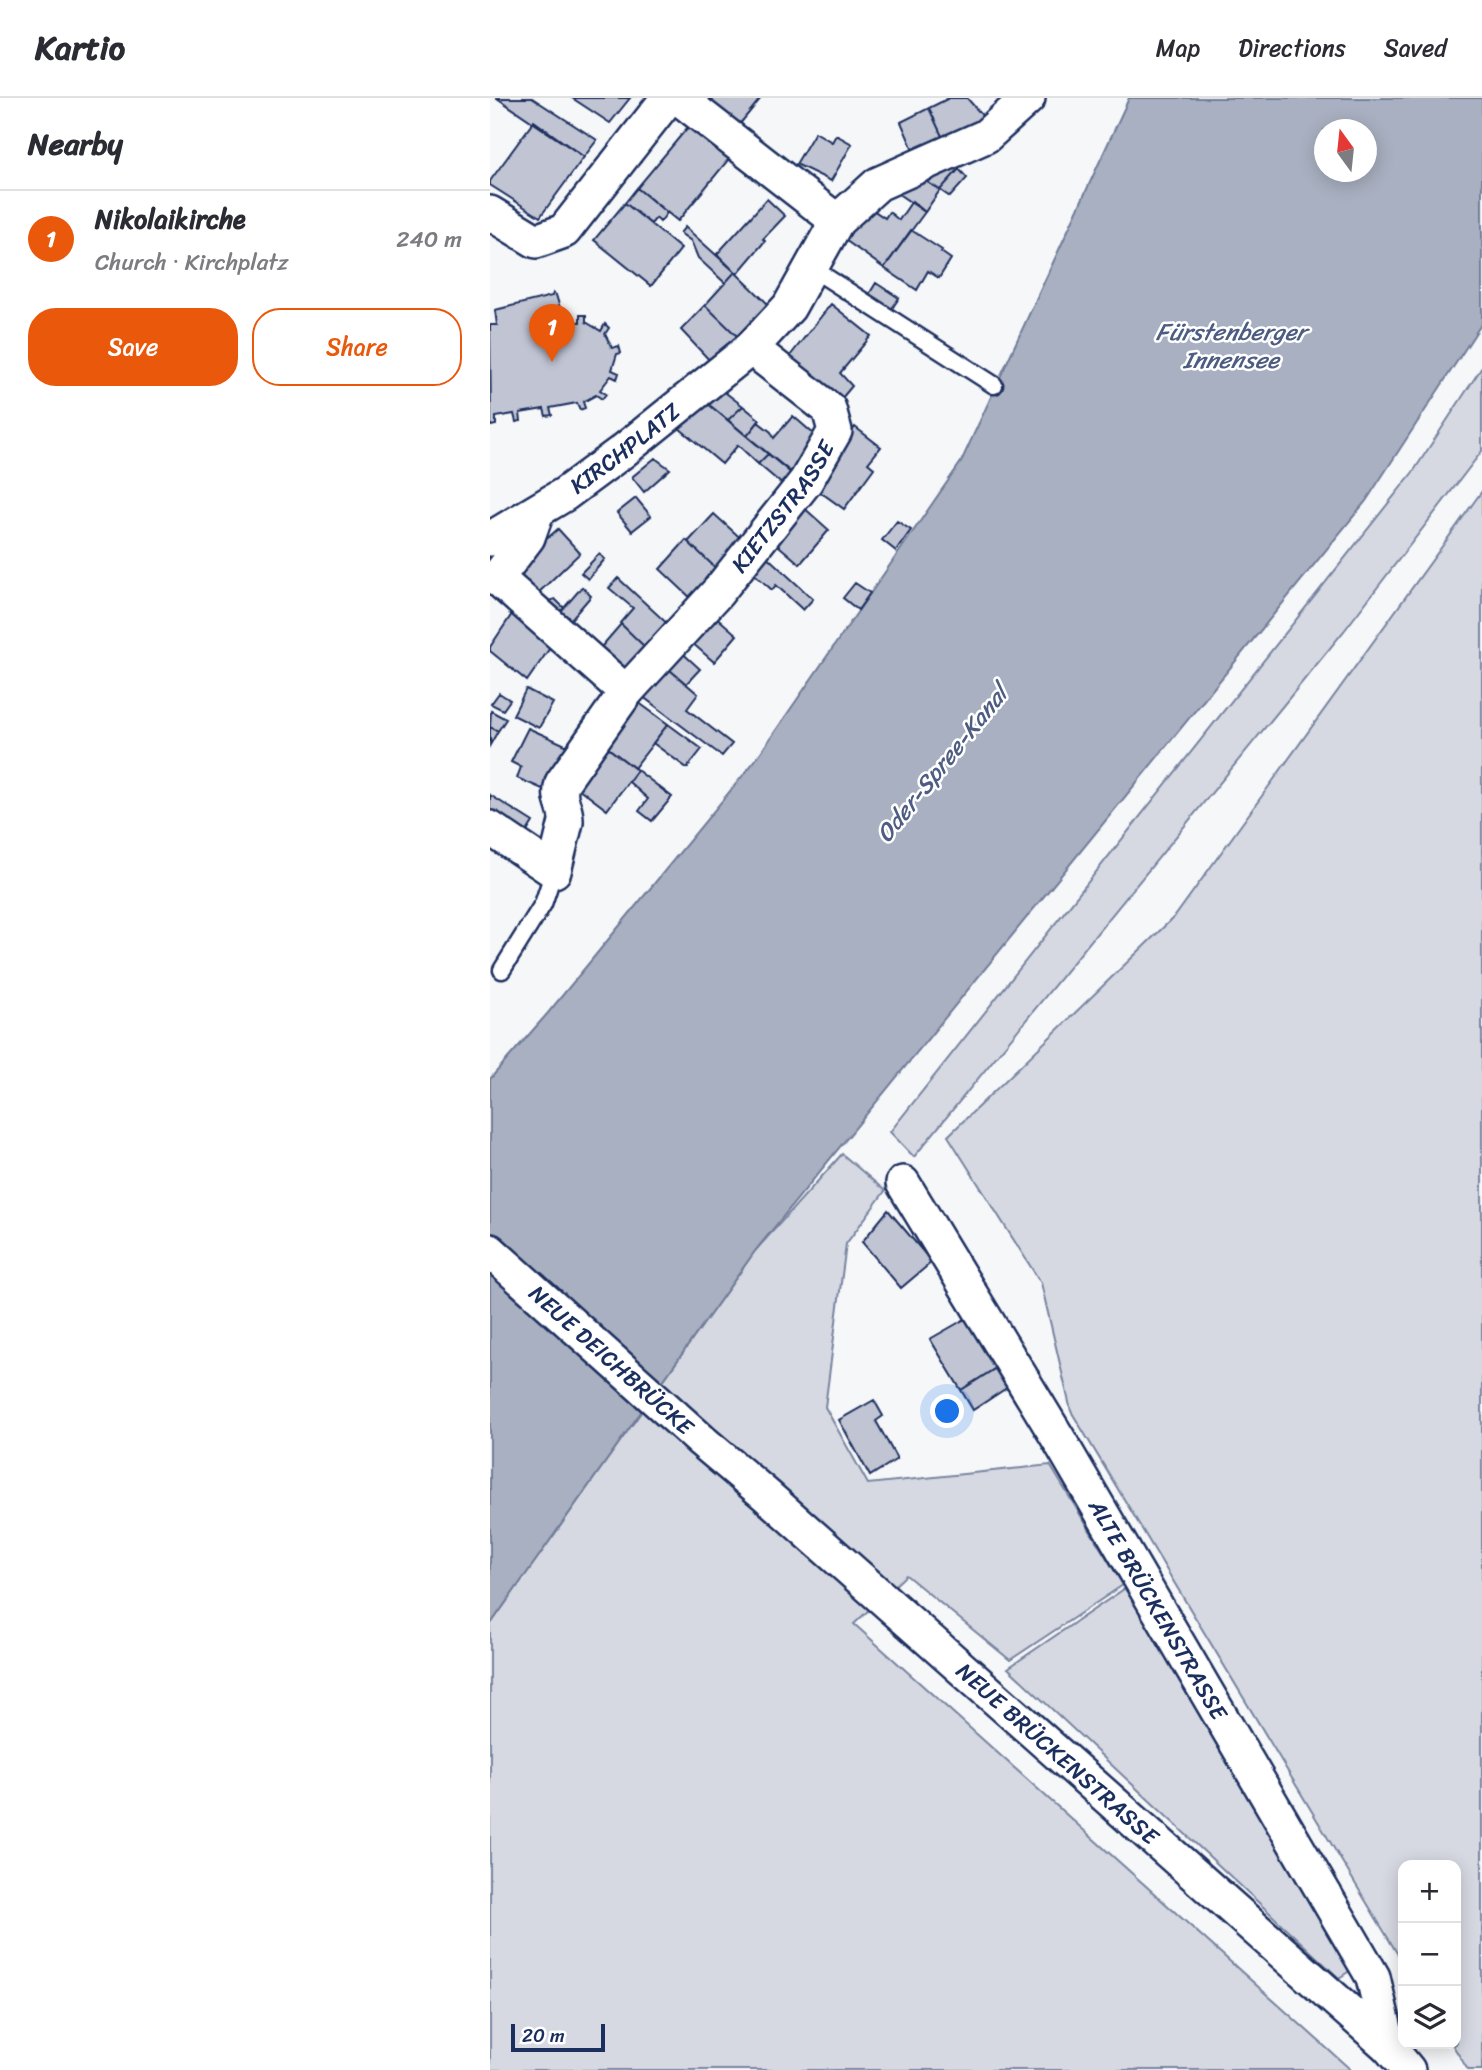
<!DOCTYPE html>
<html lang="en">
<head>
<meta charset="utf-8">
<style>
	:root { --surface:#fff; --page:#f2f2f3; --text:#2b2b33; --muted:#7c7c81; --line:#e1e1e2; --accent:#ea580c }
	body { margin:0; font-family:Sriracha,sans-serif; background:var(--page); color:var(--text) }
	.controls { position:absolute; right:21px; bottom:21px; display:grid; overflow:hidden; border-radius:14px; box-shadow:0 4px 18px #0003 }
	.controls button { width:63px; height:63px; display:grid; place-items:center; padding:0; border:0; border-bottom:2px solid var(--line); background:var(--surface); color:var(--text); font:35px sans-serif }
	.compass { position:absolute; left:824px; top:21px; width:63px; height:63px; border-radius:50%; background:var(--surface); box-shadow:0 4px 18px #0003; rotate:345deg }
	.scale { position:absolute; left:21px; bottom:18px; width:94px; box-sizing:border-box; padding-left:7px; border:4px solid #1b2f5e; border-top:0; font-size:19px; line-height:24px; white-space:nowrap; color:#1b2f5e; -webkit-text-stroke:5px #fff; paint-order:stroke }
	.you { position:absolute; left:458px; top:1314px; width:24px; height:24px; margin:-18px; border:5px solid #fff; border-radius:50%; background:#1a73e8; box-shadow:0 0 0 10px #1a73e833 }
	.badge { display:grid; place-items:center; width:46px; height:46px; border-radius:50%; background:var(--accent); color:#fff; font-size:23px; font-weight:700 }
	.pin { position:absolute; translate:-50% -58px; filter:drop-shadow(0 2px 4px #0008) }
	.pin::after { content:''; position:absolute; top:37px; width:24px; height:21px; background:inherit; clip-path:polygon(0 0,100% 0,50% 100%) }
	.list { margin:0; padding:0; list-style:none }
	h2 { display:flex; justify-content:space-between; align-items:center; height:91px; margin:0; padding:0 28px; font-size:30px }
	h2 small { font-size:23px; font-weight:400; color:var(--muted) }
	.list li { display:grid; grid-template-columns:46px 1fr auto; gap:21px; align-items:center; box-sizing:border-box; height:98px; padding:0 28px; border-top:2px solid var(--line) }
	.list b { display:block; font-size:26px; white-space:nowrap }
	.list p { margin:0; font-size:23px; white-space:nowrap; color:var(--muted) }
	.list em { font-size:23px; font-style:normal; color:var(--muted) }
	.actions { display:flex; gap:14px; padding:21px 28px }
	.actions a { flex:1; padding:16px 0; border:2px solid var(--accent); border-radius:28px; text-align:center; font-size:24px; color:var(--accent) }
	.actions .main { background:var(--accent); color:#fff }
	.icon { flex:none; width:38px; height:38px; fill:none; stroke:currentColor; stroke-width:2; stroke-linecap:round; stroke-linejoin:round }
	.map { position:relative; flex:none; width:992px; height:1972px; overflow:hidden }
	header { display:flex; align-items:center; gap:42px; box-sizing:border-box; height:98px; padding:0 35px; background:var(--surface); border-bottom:2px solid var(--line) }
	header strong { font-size:33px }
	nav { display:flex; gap:38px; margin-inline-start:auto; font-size:24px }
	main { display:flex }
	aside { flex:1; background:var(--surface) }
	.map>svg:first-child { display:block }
	.green { fill:#d6d9e2; stroke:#7884a0; stroke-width:2 }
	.water { fill:#a9b0c1; stroke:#707c99; stroke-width:2; fill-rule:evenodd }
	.building { fill:#c0c4d3; stroke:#1b2f5e; stroke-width:2 }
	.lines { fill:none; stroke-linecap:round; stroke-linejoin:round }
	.lane-casing { stroke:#1b2f5e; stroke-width:21 }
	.street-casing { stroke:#1b2f5e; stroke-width:38 }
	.lane { stroke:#fff; stroke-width:16 }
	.street { stroke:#fff; stroke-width:33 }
	.labels { text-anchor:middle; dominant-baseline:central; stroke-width:5; stroke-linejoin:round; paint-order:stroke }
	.street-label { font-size:23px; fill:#1b2f5e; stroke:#fff }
	.water-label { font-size:24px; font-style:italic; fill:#4d5c81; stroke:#fff }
</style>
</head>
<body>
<header>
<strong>Kartio</strong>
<nav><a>Map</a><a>Directions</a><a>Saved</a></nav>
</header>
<main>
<aside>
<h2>Nearby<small></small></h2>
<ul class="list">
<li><span class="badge">1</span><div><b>Nikolaikirche</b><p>Church · Kirchplatz</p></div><em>240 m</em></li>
</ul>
<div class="actions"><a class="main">Save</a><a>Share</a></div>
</aside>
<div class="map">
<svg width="992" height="1972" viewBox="0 0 992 1972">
	<rect width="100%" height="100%" fill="#f6f7f9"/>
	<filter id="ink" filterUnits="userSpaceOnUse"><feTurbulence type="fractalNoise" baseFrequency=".0143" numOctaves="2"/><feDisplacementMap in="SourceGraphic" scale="14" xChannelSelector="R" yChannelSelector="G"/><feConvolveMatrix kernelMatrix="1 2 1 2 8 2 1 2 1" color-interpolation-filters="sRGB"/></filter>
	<g filter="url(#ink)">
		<path class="green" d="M992,269V353L854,533L424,1059L400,1034L923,374Z
			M992,393V1972H978L962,1946H966V1767H913V1865L581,1313L551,1185L458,1038L686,817Z
			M352,1056L395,1093L356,1146L335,1309L378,1386L560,1367L633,1487L520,1562L416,1477L364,1526L861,1972H0V1527L265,1153Z
			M637,1489L864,1870L849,1880L518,1570Z"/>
		<path class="water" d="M639,0H992V225L876,403L265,1153L0,1527V981L58,915L264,664L471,364ZM834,32H876V74H834Z"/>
		<path class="building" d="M7,0H42L107,42L94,59Z
			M82,0H140L120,25Z
			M216,0H271L249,27Z
			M459,0H477L498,24L456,47L439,10Z
			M439,10L456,47L427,61L411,24Z
			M44,23L94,59L50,119L0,87V83Z
			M203,23L243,56L188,123L147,90Z
			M325,34L342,44L346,37L362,46L341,83L306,66Z
			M463,64L469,71L450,92L429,79Z
			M469,71L477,80L460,99L450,92Z
			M429,79L450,92L435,114L401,91Z
			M147,90L177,115L170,124L166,120L161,126L135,105Z
			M277,101L295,118L273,141L275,143L247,176L227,156Z
			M422,103L435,114L394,170L355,142L377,108L395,120L399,114L409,122Z
			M135,105L191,151L161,188L104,142Z
			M195,129L245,174L235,185L208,160L201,143L190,135Z
			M421,132L452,152L451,154L461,161L449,180L438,173L427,192L394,170Z
			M245,174L278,206L247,238L215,207Z
			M386,185L409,200L401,212L378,198Z
			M63,195L66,197L74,223L90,224V217H96V224L111,233L115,226L119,230L115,236L122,250L129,248L131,255L127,256L122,272L129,275L127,281L121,278L110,292L116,296L112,301L106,297L93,304L95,310L90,312L87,305L60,310L62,317L56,318L54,311L30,315L31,323L26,324L24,316L6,319V327L1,328L0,227H7L5,212L62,198Z
			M341,206L381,238L350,275L362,288L347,306L296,263Z
			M215,207L247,238L222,265L191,232Z
			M232,292L253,308L238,322L217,305Z
			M217,305L278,356L268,366L248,347L232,366L189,330Z
			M253,308L270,322L257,338L238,322Z
			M303,318L334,345L308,380L257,338L268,324L281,334L284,340Z
			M365,329L391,349L378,365L384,370L354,411L322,388Z
			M278,356L302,376L293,387L268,366Z
			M165,360L180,371L154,394L142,379Z
			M146,400L161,418L142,433L127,415Z
			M312,408L339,432L310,466L283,443Z
			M224,416L256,445L230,474L198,444Z
			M407,423L421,432L406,453L392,442Z
			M68,431L90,455L44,499L20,473Z
			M196,442L230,474L204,503L170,471Z
			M273,455L323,501L313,512L286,487L282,492L259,471Z
			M109,456L115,461L98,481L91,475Z
			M128,480L182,530L160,554L130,525L143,510L119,490Z
			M365,485L380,495L368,512L353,500Z
			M92,489L101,498L76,527L66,519Z
			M65,501L74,510L68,516L54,505Z
			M24,513L64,544L37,583L0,553V549Z
			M224,517L247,537L224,564L201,544Z
			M131,526L160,554L134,581L106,555Z
			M187,550L210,571L196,586L173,566Z
			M173,566L208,596L197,611L242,646L232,658L148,595Z
			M36,591L63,605L49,630L23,617Z
			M9,595L20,602L13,612L1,606Z
			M141,599L178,626L144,670L109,643Z
			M1,613L16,621L8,633L0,629Z
			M178,626L212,651L197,670L163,645Z
			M0,629L8,633L0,647Z
			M38,630L80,649L57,693L27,680L31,669L21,664Z
			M113,646L147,672L117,712L84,687Z
			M147,672L182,699L162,723L149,713L158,701L139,684Z
			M0,697L43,724L33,740L0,720Z
			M398,1112L442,1164L411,1190L372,1144Z
			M475,1221L506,1270L471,1292L440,1241Z
			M506,1270L518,1289L483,1312L471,1292Z
			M384,1302L393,1318L386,1323L407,1361L380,1378L349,1322Z"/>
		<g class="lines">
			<g class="lane-casing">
				<path id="lane" d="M320,169L504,287
					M12,872L53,806L64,773"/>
			</g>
			<g class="street-casing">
				<g id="street">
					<path d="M189,0L347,123"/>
					<path d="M0,115L46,143L74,133L178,0"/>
					<path d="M47,414L38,439L7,480L136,594"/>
					<path id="s1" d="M0,441L75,396L133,353L261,250L299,209L347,123L388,86L496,38L538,0"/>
					<path id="s2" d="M0,730L64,773L76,724C77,708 67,704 72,685L136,594L227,495L316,383L345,333L339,311L261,250"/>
					<path id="s3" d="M413,1085L568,1340L883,1879L899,1949"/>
					<path id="s4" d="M0,1153L212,1343L276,1397L899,1949L918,1972"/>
				</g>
			</g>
			<use href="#lane" class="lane"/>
			<use href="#street" class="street"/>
		</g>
	</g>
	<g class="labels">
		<g class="street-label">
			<text stroke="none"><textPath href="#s1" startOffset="163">KIRCHPLATZ</textPath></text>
			<text stroke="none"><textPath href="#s2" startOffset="522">KIETZSTRASSE</textPath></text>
			<text stroke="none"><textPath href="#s4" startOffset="163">NEUE DEICHBRÜCKE</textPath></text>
			<text stroke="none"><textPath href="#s3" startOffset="497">ALTE BRÜCKENSTRASSE</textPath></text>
			<text stroke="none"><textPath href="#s4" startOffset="758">NEUE BRÜCKENSTRASSE</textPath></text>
		</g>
		<g class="water-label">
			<text x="741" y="234">Fürstenberger<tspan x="741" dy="28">Innensee</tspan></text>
			<text transform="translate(452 666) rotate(-51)">Oder-Spree-Kanal</text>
		</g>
	</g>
</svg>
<div class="controls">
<button>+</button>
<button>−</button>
<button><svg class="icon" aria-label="layers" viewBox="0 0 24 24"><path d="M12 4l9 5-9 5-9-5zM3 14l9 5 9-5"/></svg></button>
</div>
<svg class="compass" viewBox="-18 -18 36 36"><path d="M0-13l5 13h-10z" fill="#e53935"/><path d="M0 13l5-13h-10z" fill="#7c7c81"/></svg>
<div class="scale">20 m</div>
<div class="you"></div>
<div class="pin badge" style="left:62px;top:264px">1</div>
</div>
</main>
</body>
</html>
